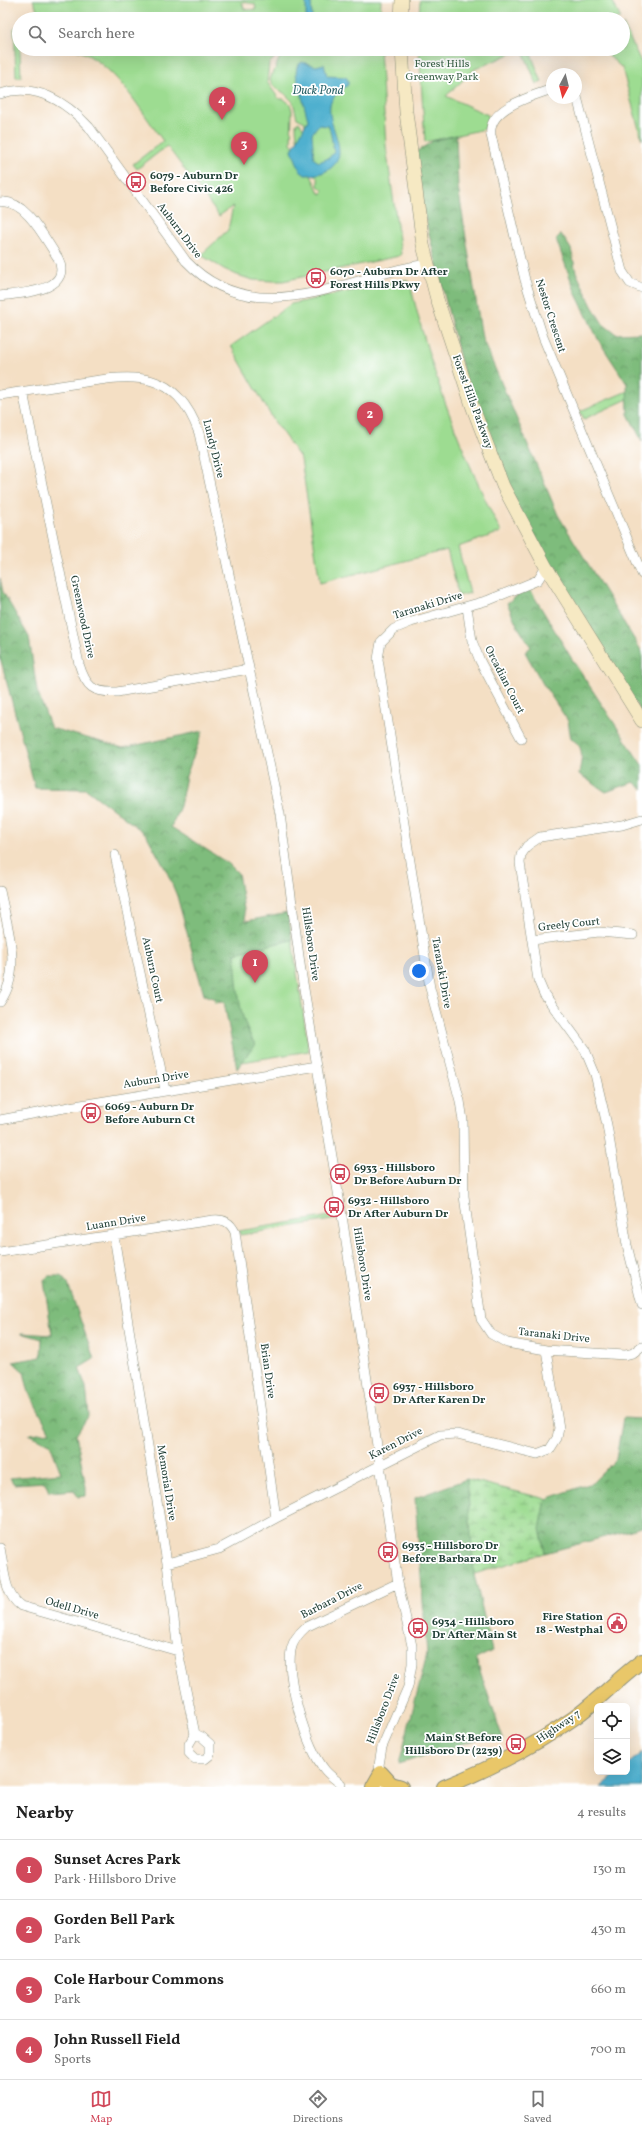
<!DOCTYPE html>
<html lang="en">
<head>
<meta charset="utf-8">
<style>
	:root { --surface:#fff; --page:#f2f2f2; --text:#222; --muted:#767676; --line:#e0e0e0; --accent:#d1495b }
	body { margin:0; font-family:Vollkorn,serif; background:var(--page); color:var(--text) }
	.controls { position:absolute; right:12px; bottom:12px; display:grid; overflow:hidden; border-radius:6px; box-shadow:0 4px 16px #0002 }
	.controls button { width:36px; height:36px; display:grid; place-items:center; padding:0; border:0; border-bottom:1px solid var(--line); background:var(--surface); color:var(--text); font:20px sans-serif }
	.compass { position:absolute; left:546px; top:68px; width:36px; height:36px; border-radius:50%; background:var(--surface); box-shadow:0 4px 16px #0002; rotate:187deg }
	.you { position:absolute; left:419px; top:971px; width:14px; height:14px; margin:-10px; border:3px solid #fff; border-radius:50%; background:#1a73e8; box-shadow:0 0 0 6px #1a73e833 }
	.badge { display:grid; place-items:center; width:26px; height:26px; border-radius:50%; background:var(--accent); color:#fff; font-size:13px; font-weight:700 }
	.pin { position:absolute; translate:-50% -33px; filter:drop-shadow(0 1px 2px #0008) }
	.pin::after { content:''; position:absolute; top:21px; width:14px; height:12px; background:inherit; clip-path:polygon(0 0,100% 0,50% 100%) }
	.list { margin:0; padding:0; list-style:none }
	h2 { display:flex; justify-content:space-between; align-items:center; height:52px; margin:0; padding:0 16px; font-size:17px }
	h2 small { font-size:13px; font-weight:400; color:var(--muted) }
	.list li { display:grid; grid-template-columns:26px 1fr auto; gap:12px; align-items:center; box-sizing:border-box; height:60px; padding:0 16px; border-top:1px solid var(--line) }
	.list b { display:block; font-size:15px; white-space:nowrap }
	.list p { margin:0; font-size:13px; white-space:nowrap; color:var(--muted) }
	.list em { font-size:13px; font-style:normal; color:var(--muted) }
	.icon { flex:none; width:22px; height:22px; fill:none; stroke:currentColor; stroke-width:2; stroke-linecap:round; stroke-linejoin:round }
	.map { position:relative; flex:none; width:642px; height:1787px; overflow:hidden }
	.search { position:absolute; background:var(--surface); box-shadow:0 4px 16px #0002; left:12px; right:12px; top:12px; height:44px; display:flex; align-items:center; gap:10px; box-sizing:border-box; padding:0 14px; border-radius:22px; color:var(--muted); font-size:15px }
	.sheet { height:292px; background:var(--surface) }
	nav { display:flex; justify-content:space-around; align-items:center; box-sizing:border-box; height:56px; border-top:1px solid var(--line); background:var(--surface); font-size:11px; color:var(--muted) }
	nav a { display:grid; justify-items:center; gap:2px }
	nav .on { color:var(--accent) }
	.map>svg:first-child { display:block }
	.green { fill:#9ddc91; stroke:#5e8c62; fill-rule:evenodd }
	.forest { fill:url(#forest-crowns); stroke:#4e7c58 }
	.wetland { fill:url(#wetland-marsh); stroke:#5e8c62 }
	.water { fill:#50b0cf; stroke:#387682; fill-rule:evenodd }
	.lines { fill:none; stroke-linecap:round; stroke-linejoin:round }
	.minor-casing { stroke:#8a8e7c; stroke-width:10 }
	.secondary-casing { stroke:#8a8e7c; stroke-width:14 }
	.primary-casing { stroke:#8a8e7c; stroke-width:16 }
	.minor { stroke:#fff; stroke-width:9 }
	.secondary { stroke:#f6e9c3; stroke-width:13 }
	.primary { stroke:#e9c769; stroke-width:14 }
	.labels { text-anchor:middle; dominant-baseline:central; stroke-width:3.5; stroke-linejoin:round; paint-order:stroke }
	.park-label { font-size:11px; fill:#3e654b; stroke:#fff }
	.poi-label { font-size:11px; font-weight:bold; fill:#1f3d34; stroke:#fff; text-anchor:start }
	.street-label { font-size:11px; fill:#1f3d34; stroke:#fff }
	.water-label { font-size:12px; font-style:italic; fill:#30656a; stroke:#fff }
</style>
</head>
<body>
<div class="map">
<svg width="642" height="1787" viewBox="0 0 642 1787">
	<defs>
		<pattern id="forest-crowns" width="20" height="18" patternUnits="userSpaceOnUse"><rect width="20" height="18" fill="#7ebc7b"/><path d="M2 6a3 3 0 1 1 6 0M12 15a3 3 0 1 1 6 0" fill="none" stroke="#679a66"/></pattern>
		<pattern id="wetland-marsh" width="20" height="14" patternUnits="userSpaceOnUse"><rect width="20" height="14" fill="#9ddc91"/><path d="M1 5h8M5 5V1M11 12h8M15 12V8" fill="none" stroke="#7fb477"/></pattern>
	</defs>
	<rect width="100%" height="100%" fill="#fff"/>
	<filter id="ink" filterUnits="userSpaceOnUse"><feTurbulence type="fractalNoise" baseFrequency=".025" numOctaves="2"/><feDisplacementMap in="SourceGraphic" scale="8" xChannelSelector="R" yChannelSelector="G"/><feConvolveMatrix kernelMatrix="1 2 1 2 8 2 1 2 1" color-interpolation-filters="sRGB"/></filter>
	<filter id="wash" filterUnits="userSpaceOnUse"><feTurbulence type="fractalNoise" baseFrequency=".012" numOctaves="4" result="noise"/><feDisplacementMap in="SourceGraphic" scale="16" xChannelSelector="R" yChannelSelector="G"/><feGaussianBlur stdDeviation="0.9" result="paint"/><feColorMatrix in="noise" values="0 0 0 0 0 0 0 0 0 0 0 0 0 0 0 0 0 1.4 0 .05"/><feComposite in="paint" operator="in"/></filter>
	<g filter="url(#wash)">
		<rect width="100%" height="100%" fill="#f4dfc4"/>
		<path class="green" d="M33,0H381L380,19H36L40,17ZM242,2L255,4L256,9L249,10L244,9Z
			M420,0H612L621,19H419Z
			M623,24L642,64V140L622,68L602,49H623Z
			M19,26L21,77H16L14,28Z
			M74,49H280L274,59L269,63L267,82L279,99H284L290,104L292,110L291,143C296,148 318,186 318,192L322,194L323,190L318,186V179C303,166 296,143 296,124L299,122L304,129L305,122L297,118L293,102L284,93L273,86L270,80L273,71L276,68C277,61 281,57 283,49H380L386,146L401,254L399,256L283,281H273L253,280L237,275L224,269L201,255L228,230L233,206L219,216L167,146L137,169L133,164L163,141C139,108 114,62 74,49Z
			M419,49H529L542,82L537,84L522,49L475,69L446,96L488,115L485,129L425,142Z
			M402,280H406L410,283C430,370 461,452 501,532L458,547L470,593L459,596L447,550L320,583L301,459L274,421L231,346L291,304Z
			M642,385L641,393L584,419L580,411Z
			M237,921L292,940L309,1051L242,1062L224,1002L215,1003L209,962Z
			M336,1215L337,1219L240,1235L239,1231Z"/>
		<path class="forest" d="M456,135L458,187L482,338L558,515L642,652V714L575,609L513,499L467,386L422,206L414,153L433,141Z
			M561,234L571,249L576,272L592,306L603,324L616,334L642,333V441L628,414L627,384L599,341L576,294L556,239Z
			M0,578L3,592L29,637L37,691L51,728L123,748L203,731L186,776L180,806L171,827L229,864L238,873L246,921L288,913L292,940L235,953C237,983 238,1019 255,1044L237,1069L224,1002L204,995L177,896L167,872L146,834L86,789L35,788L0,657Z
			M529,588L575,664L642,765V789L634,782L606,792L579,774C581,760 586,746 571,739L568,721L543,684L525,652L531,647L518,627L507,603Z
			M48,1276H61L68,1284L94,1359L79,1368L86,1387L89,1415L76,1435L86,1487V1496L78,1497L74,1490L49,1492L45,1482L14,1484L10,1478L61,1473L50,1444L28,1434L50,1432L29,1393L24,1372L13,1362L41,1357L42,1339L21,1333L52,1335L44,1281Z
			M623,1418L642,1419V1527L545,1553L540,1529L546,1499L592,1483L616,1459Z
			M467,1479L474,1574L492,1651L476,1659L503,1739L491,1735L399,1764L427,1654L415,1498Z"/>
		<path class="wetland" d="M467,1479L546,1499L540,1529L545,1553L474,1574Z"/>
		<path class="water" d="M306,0H311L312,19H306Z
			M302,62L316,66L324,64L327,76L346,77L348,80V85C341,90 331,97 330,106C327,126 351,152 331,168C323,174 315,175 305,175L300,171L292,150L308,120L296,74L297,66ZM318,125L328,126L330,130L334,152L329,158L319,162L314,159L312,134Z
			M642,1752V1787H601L619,1772H627V1765Z"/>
	</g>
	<g filter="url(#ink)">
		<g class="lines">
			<g class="minor-casing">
				<path id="minor" d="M552,89C532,96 487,108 491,135L525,280L543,337L642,574
					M576,93L622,271L630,283L642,288
					M0,94C35,82 66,102 89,127L186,261C237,315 302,298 365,279C386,273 407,266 429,264
					M0,202C26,199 45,239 58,258C74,292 21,293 0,296
					M23,392L79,664C86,687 93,693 117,692L249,669
					M0,395C26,391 52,387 79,383C135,374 176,369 199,433L280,814L301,971L342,1216L398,1583L412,1646V1664L408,1687L382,1747L379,1765L384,1787
					M546,567L538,580L489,600L411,622L394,629L381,642L378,659L430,988L460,1101L463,1121L464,1196L481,1319L491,1334L507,1343L546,1350L625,1355L633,1353L642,1346
					M467,607L472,641L480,661L521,738
					M642,819L622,825L540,837L527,846L521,855L520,863L538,980L544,994L585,1050L595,1074L607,1125L627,1245L642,1305
					M115,855L165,1090
					M0,891C7,926 23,970 0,1002
					M532,940L599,932L633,935
					M0,1120L75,1106L317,1066
					M114,1236L167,1563L178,1651L195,1734
					M0,1252L213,1220C224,1219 230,1222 235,1232L276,1518
					M0,1548C4,1567 4,1595 21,1606L178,1651
					M167,1563L219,1549L276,1518L440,1435L457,1434L537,1454L550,1449L557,1438L559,1428L546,1350
					M195,1734L202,1737L210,1744V1755L205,1759H195L189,1753V1744Z
					M341,1784C336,1780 329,1775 325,1770C306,1747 286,1679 291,1650C293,1640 299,1633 306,1627L398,1583"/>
			</g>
			<g class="secondary-casing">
				<path id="secondary" d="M401,19L402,0
					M402,49L406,112L423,245L437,299L473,408L503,486L546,567L642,721"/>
			</g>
			<g class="primary-casing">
				<path id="primary" d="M373,1787L381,1773L391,1784L401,1787
					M444,1787C490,1769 534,1746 574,1718C598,1701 618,1678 642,1661"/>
			</g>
			<use href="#minor" class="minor"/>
			<use href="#secondary" class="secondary"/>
			<use href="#primary" class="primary"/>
		</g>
	</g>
	<defs>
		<g id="bus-ring" transform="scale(1)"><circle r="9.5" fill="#fff" stroke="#d1495b" stroke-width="1.5"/><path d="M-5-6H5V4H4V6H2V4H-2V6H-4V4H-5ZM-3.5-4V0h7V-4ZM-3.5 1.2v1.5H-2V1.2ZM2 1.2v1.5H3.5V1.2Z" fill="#d1495b"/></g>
		<g id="civic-ring" transform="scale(1)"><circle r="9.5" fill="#fff" stroke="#d1495b" stroke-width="1.5"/><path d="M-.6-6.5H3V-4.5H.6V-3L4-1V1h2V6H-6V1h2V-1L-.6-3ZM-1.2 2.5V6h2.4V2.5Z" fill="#d1495b"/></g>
	</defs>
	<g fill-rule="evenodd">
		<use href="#bus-ring" x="136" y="182"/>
		<use href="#bus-ring" x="316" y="278"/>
		<use href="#bus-ring" x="91" y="1113"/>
		<use href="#bus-ring" x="340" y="1174"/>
		<use href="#bus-ring" x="334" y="1207"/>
		<use href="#bus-ring" x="379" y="1393"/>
		<use href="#bus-ring" x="388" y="1552"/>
		<use href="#civic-ring" x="617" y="1623"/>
		<use href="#bus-ring" x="418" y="1628"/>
		<use href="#bus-ring" x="516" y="1744"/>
	</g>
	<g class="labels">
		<g class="park-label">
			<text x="442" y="64">Forest Hills<tspan x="442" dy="13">Greenway Park</tspan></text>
		</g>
		<g class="poi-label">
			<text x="150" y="176">6079 - Auburn Dr<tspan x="150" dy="13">Before Civic 426</tspan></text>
			<text x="330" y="272">6070 - Auburn Dr After<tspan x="330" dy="13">Forest Hills Pkwy</tspan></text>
			<text x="105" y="1107">6069 - Auburn Dr<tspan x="105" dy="13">Before Auburn Ct</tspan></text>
			<text x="354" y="1168">6933 - Hillsboro<tspan x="354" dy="13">Dr Before Auburn Dr</tspan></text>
			<text x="348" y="1201">6932 - Hillsboro<tspan x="348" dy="13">Dr After Auburn Dr</tspan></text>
			<text x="393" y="1387">6937 - Hillsboro<tspan x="393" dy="13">Dr After Karen Dr</tspan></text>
			<text x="402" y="1546">6935 - Hillsboro Dr<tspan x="402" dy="13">Before Barbara Dr</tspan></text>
			<text x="603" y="1617" text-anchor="end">Fire Station<tspan x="603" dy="13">18 - Westphal</tspan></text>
			<text x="432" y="1622">6934 - Hillsboro<tspan x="432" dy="13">Dr After Main St</tspan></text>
			<text x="502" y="1738" text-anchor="end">Main St Before<tspan x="502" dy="13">Hillsboro Dr (2239)</tspan></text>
		</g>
		<g class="street-label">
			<text transform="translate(179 231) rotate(53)">Auburn Drive</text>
			<text transform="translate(550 316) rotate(72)">Nestor Crescent</text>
			<text transform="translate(472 402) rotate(70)">Forest Hills Parkway</text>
			<text transform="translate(213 449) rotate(76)">Lundy Drive</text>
			<text transform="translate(428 606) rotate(-17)">Taranaki Drive</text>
			<text transform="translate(82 617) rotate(78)">Greenwood Drive</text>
			<text transform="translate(504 680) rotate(63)">Orcadian Court</text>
			<text transform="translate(569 925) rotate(-6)">Greely Court</text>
			<text transform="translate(310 944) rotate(82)">Hillsboro Drive</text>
			<text transform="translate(152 970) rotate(78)">Auburn Court</text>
			<text transform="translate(441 973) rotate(80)">Taranaki Drive</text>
			<text transform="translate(156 1080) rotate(-9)">Auburn Drive</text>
			<text transform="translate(116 1223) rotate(-9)">Luann Drive</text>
			<text transform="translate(362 1264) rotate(81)">Hillsboro Drive</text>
			<text transform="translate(554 1336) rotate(6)">Taranaki Drive</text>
			<text transform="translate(267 1371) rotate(82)">Brian Drive</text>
			<text transform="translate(396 1444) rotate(-27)">Karen Drive</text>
			<text transform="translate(166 1483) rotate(81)">Memorial Drive</text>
			<text transform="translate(332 1601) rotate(-27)">Barbara Drive</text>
			<text transform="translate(72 1609) rotate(16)">Odell Drive</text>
			<text transform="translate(384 1709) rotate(-69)">Hillsboro Drive</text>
			<text transform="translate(559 1727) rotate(-34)">Highway 7</text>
		</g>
		<g class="water-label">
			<text x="318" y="91">Duck Pond</text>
		</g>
	</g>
</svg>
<div class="controls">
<button><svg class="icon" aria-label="locate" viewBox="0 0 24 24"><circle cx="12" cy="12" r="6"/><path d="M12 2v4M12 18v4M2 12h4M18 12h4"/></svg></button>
<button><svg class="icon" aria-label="layers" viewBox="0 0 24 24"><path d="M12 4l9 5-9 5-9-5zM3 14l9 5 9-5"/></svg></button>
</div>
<svg class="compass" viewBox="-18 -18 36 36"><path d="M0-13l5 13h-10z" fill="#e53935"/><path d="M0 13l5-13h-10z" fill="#767676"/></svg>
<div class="you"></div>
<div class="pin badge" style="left:255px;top:983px">1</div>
<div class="pin badge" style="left:370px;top:435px">2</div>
<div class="pin badge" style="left:244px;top:165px">3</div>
<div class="pin badge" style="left:222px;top:120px">4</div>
<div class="search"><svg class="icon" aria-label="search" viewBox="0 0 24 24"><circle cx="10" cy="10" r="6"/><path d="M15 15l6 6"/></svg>Search here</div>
</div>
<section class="sheet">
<h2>Nearby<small>4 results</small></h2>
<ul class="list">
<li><span class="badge">1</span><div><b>Sunset Acres Park</b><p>Park · Hillsboro Drive</p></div><em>130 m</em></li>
<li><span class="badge">2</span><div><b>Gorden Bell Park</b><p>Park</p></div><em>430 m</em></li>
<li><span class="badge">3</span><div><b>Cole Harbour Commons</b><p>Park</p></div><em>660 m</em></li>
<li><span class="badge">4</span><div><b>John Russell Field</b><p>Sports</p></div><em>700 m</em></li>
</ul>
</section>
<nav>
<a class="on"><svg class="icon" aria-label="map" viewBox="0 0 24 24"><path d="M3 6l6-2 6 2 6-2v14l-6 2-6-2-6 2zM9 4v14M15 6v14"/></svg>Map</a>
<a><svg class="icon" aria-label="directions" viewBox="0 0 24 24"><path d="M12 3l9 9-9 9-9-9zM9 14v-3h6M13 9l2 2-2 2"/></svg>Directions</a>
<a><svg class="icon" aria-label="saved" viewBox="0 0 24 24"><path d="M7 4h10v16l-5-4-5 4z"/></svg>Saved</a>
</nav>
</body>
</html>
